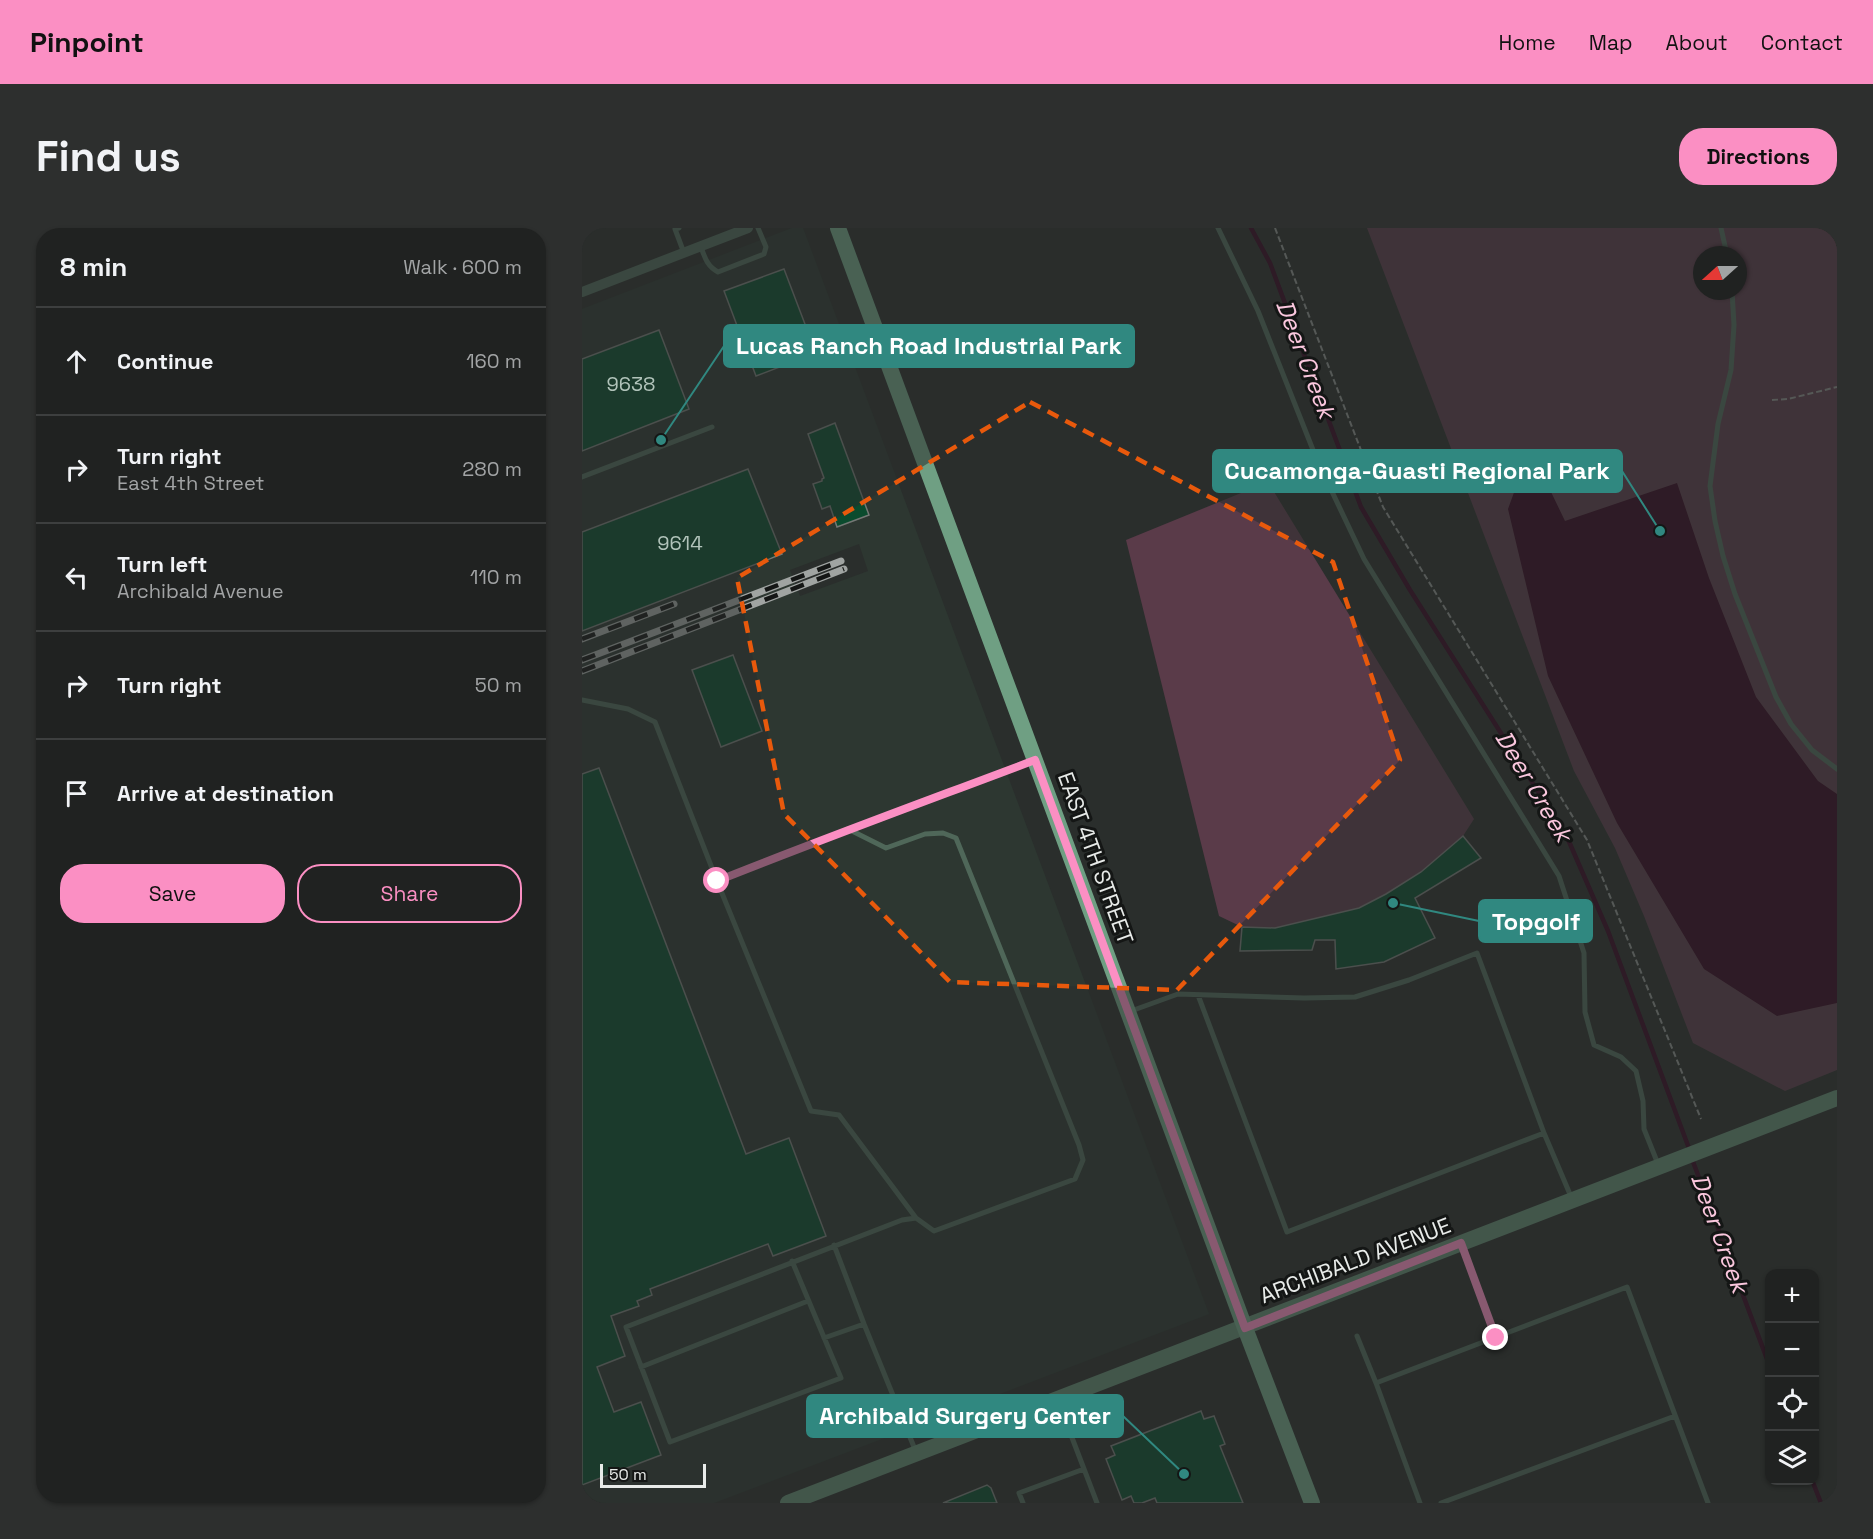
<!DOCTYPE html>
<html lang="en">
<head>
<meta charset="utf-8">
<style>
	:root { --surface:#202221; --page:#2d2f2e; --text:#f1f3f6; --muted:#a2a4a5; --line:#3d3f3f; --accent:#fb8fc3 }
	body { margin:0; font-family:"Space Grotesk",sans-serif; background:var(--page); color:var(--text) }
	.controls { position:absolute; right:18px; bottom:18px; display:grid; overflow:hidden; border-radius:12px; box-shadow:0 2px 4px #0004 }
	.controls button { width:54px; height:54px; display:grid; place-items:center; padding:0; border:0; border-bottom:2px solid var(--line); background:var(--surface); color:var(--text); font:30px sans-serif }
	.compass { position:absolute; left:1111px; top:18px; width:54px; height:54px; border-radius:50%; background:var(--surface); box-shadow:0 2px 4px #0004; rotate:249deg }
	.scale { position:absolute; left:18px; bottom:15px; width:106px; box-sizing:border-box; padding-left:6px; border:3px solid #e8ebe9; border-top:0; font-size:16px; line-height:21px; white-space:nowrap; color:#e8ebe9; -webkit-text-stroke:4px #141615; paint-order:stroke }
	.stop { position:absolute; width:18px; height:18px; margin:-14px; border:4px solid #fb8fc3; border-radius:50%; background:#fff }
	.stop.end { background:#fb8fc3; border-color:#fff; box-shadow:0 2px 6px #0008 }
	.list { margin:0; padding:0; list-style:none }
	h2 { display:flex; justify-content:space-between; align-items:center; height:78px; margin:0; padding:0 24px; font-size:26px }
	h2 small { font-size:20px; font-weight:400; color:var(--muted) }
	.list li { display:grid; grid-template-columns:39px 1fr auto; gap:18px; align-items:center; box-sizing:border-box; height:108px; padding:0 24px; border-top:2px solid var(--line) }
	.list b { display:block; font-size:22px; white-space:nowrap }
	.list p { margin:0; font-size:20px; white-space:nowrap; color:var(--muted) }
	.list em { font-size:20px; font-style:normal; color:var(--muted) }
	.actions { display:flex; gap:12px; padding:18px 24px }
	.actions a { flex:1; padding:14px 0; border:2px solid var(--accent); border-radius:24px; text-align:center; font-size:21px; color:var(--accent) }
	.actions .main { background:var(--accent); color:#111 }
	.icon { flex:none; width:33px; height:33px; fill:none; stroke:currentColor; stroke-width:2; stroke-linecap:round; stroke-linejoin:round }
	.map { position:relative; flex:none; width:1255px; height:1275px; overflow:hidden; border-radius:24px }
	header { display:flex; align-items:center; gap:36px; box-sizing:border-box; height:84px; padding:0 30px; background:var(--accent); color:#111 }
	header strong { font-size:28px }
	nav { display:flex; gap:33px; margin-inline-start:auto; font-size:21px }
	.intro { display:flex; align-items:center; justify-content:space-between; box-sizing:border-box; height:144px; padding:0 36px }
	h1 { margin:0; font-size:42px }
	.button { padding:15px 27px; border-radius:24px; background:var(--accent); color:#111; font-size:21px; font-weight:700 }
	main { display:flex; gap:36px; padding:0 36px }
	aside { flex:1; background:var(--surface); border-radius:24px; box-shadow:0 2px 4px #0004 }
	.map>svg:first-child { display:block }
	.built { fill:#2d3731; fill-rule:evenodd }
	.green { fill:#5a3b49; fill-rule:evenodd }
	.water { fill:#33051f }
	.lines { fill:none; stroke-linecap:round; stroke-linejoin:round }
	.stream { stroke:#33051f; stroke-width:4.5 }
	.building { fill:#0b4b2e; stroke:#747875; stroke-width:1.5 }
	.path { stroke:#898c8a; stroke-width:2; stroke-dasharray:6 3; stroke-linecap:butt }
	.service { stroke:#4f6759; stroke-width:5 }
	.minor { stroke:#4f6759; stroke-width:10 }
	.secondary { stroke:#618770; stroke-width:16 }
	.primary { stroke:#6f9f83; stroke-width:16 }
	.rail-casing { stroke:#a0a4a2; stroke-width:7 }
	.rail { stroke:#141615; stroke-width:4.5; stroke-dasharray:14; stroke-linecap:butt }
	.route { stroke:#fb8fc3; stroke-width:8 }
	.marked { fill:none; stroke:#e8590c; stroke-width:4.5; stroke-dasharray:12 8; stroke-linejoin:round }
	.labels { text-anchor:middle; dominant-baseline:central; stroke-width:6; stroke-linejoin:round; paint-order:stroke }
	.number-label { font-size:20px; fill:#b1c3ba }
	.street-label { font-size:22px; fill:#e8ebe9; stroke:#141615 }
	.water-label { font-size:24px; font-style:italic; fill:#fbc7de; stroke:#141615 }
	.leader { fill:none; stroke:#308880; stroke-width:2 }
	.callout-dot { fill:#308880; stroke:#141615; stroke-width:2 }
	.callout { fill:#308880; stroke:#308880; stroke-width:2 }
	.callout-label { font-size:24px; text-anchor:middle; font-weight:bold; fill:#fff }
</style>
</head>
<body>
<header>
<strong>Pinpoint</strong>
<nav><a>Home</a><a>Map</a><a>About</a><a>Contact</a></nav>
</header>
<div class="intro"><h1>Find us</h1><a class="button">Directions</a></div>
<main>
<aside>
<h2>8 min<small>Walk · 600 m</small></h2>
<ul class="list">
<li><svg class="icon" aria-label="ahead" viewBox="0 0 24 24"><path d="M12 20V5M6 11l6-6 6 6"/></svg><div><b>Continue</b></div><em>160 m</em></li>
<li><svg class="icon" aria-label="right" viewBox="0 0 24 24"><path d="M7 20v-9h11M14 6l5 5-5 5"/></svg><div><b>Turn right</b><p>East 4th Street</p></div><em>280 m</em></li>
<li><svg class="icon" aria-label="left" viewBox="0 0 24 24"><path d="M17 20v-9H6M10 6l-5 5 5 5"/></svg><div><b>Turn left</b><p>Archibald Avenue</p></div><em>110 m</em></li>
<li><svg class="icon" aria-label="right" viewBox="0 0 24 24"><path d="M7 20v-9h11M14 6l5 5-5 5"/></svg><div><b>Turn right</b></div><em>50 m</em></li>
<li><svg class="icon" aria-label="arrive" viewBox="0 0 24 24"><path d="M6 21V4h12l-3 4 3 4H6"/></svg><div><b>Arrive at destination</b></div></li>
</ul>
<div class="actions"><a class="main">Save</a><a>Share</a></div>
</aside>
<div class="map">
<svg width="1255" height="1275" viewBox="0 0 1255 1275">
	<rect width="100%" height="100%" fill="#2a2e2c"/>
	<path class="built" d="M210,0H221L627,1086L132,1275H0V81ZM277,316L286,343L218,368L208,342Z"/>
	<path class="green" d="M785,0H1255V842L1203,863L1111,815L1062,688L1033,620L992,543ZM1120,27H1156V63H1120Z
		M686,254L892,591L881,608L839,644L804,666L777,680L693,700L660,699L637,688L544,312Z"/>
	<path class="water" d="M957,239L983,293L1095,255L1127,350L1174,469L1236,553L1255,566V775L1195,788L1122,741L1035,595L966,448L926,281L938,248Z"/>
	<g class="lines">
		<path class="stream" d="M669,0L688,35L779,279L828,362L985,609L1026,703L1108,923
			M1110,931L1188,1139
			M1230,1252L1239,1275"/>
	</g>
	<path class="building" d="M202,41L234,125L174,148L142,63Z
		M77,102L107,181L0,223V131Z
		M253,195L287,287L255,299L248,278L240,281L231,256L240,253V251L242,250L226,206Z
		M166,241L200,326L0,403V304Z
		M151,427L180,503L139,519L110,442Z
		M17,540L164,926L207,910L244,1008L191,1028L186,1016L68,1061L70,1067L55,1073L57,1078L29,1088L43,1128L15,1139L32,1184L59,1174L79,1227L0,1257V546Z
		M881,608L899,630L833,670L853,710L802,734L754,741L753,712H733L730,722L658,723L660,699L693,700L777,680L804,666L839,644Z
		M619,1183L622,1191L632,1188L643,1216L638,1218L661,1275H575L573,1270L560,1275H552L549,1268L540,1272L524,1231L533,1227L529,1218Z
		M405,1257L409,1260L415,1275H361Z"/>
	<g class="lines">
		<path class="path" d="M693,0L801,279L1005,612L1119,891
			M1190,172L1206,171L1255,159"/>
		<path class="service" d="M97,0L93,1L102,25
			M636,0L676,83L735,232L782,331L977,648L1002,725L1003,784L1012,817L1039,829L1054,843L1061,873L1062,901L1076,936
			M1139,0L1145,27
			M119,19C123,30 125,38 136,44L182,26L184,19L176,0
			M1150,63L1152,97L1149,142L1136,196L1128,258L1133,293L1141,328L1153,366L1194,469L1209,496L1230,522L1255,541
			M0,249L130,199
			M0,472L46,481L73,494L135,653
			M266,601L299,591L452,532
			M616,767L705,1004L962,905
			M549,783L596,766L722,770L773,769L827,752L895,725L962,905L990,971
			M252,1017L282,1096L334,1224
			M879,1017L914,1110
			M210,1033L259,1150L88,1214L44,1099L320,992L334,990L352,1003L493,951L501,932L497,917L374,610L361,605L343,606L304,620L266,601L135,653L229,883L257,887L334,990
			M775,1108L794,1155
			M242,1110L282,1096
			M59,1139L226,1073
			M476,1173L515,1275
			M441,1275L437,1265L502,1241
			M838,1275L794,1155L1045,1059L1126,1275
			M859,1275L1093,1188"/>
		<path class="minor" d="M0,64L166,0"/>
		<path class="secondary" d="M206,1275L1255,870"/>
		<path class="primary" d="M256,0L663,1100L730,1275"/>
		<g class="rail-casing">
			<path id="rail" d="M0,411L92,376
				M0,432L259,333
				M0,443L262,341"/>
		</g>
		<use href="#rail" class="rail"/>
	</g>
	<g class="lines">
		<path class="route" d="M135,653C240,611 347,572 453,532L663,1100L879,1015L914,1110"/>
	</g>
	<path d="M0 0H1255V1275H0ZM448,174L751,334L818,532L595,762L368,754L202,586L155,350Z" fill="#2a2e2c" fill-opacity=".55" fill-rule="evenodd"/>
	<path class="marked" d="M448,174L751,334L818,532L595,762L368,754L202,586L155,350Z"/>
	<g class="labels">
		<g class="number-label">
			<text x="49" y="156">9638</text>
			<text x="98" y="315">9614</text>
		</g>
		<g class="street-label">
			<text transform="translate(514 630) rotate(70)">EAST 4TH STREET</text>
			<text transform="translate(773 1032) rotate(-21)">ARCHIBALD AVENUE</text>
		</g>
		<g class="water-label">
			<text transform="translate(724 131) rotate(69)">Deer Creek</text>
			<text transform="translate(952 558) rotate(59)">Deer Creek</text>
			<text transform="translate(1138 1005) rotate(70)">Deer Creek</text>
		</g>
	</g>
	<path class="leader" d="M79 212L142 118M1078 303L1040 243M811 675L897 693M602 1246L541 1188"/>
	<g class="callout-dot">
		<circle cx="79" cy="212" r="6"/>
		<circle cx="1078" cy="303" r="6"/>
		<circle cx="811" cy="675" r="6"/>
		<circle cx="602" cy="1246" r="6"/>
	</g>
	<g class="callout">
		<rect x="142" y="97" width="410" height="42" rx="6"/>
		<rect x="631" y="222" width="409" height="42" rx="6"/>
		<rect x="897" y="672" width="113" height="42" rx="6"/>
		<rect x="225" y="1167" width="316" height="42" rx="6"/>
	</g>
	<g class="callout-label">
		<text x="347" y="126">Lucas Ranch Road Industrial Park</text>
		<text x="835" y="251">Cucamonga-Guasti Regional Park</text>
		<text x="954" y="702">Topgolf</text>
		<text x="383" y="1196">Archibald Surgery Center</text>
	</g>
</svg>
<div class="controls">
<button>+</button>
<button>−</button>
<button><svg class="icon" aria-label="locate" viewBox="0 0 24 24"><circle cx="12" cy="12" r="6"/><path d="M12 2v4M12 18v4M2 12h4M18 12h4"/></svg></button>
<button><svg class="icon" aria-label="layers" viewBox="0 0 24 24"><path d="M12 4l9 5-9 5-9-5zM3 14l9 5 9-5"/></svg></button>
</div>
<svg class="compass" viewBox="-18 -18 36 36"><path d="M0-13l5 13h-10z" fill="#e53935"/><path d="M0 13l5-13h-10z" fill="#a2a4a5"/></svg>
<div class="scale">50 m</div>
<div class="stop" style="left:135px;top:653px"></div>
<div class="stop end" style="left:914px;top:1110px"></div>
</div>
</main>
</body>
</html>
